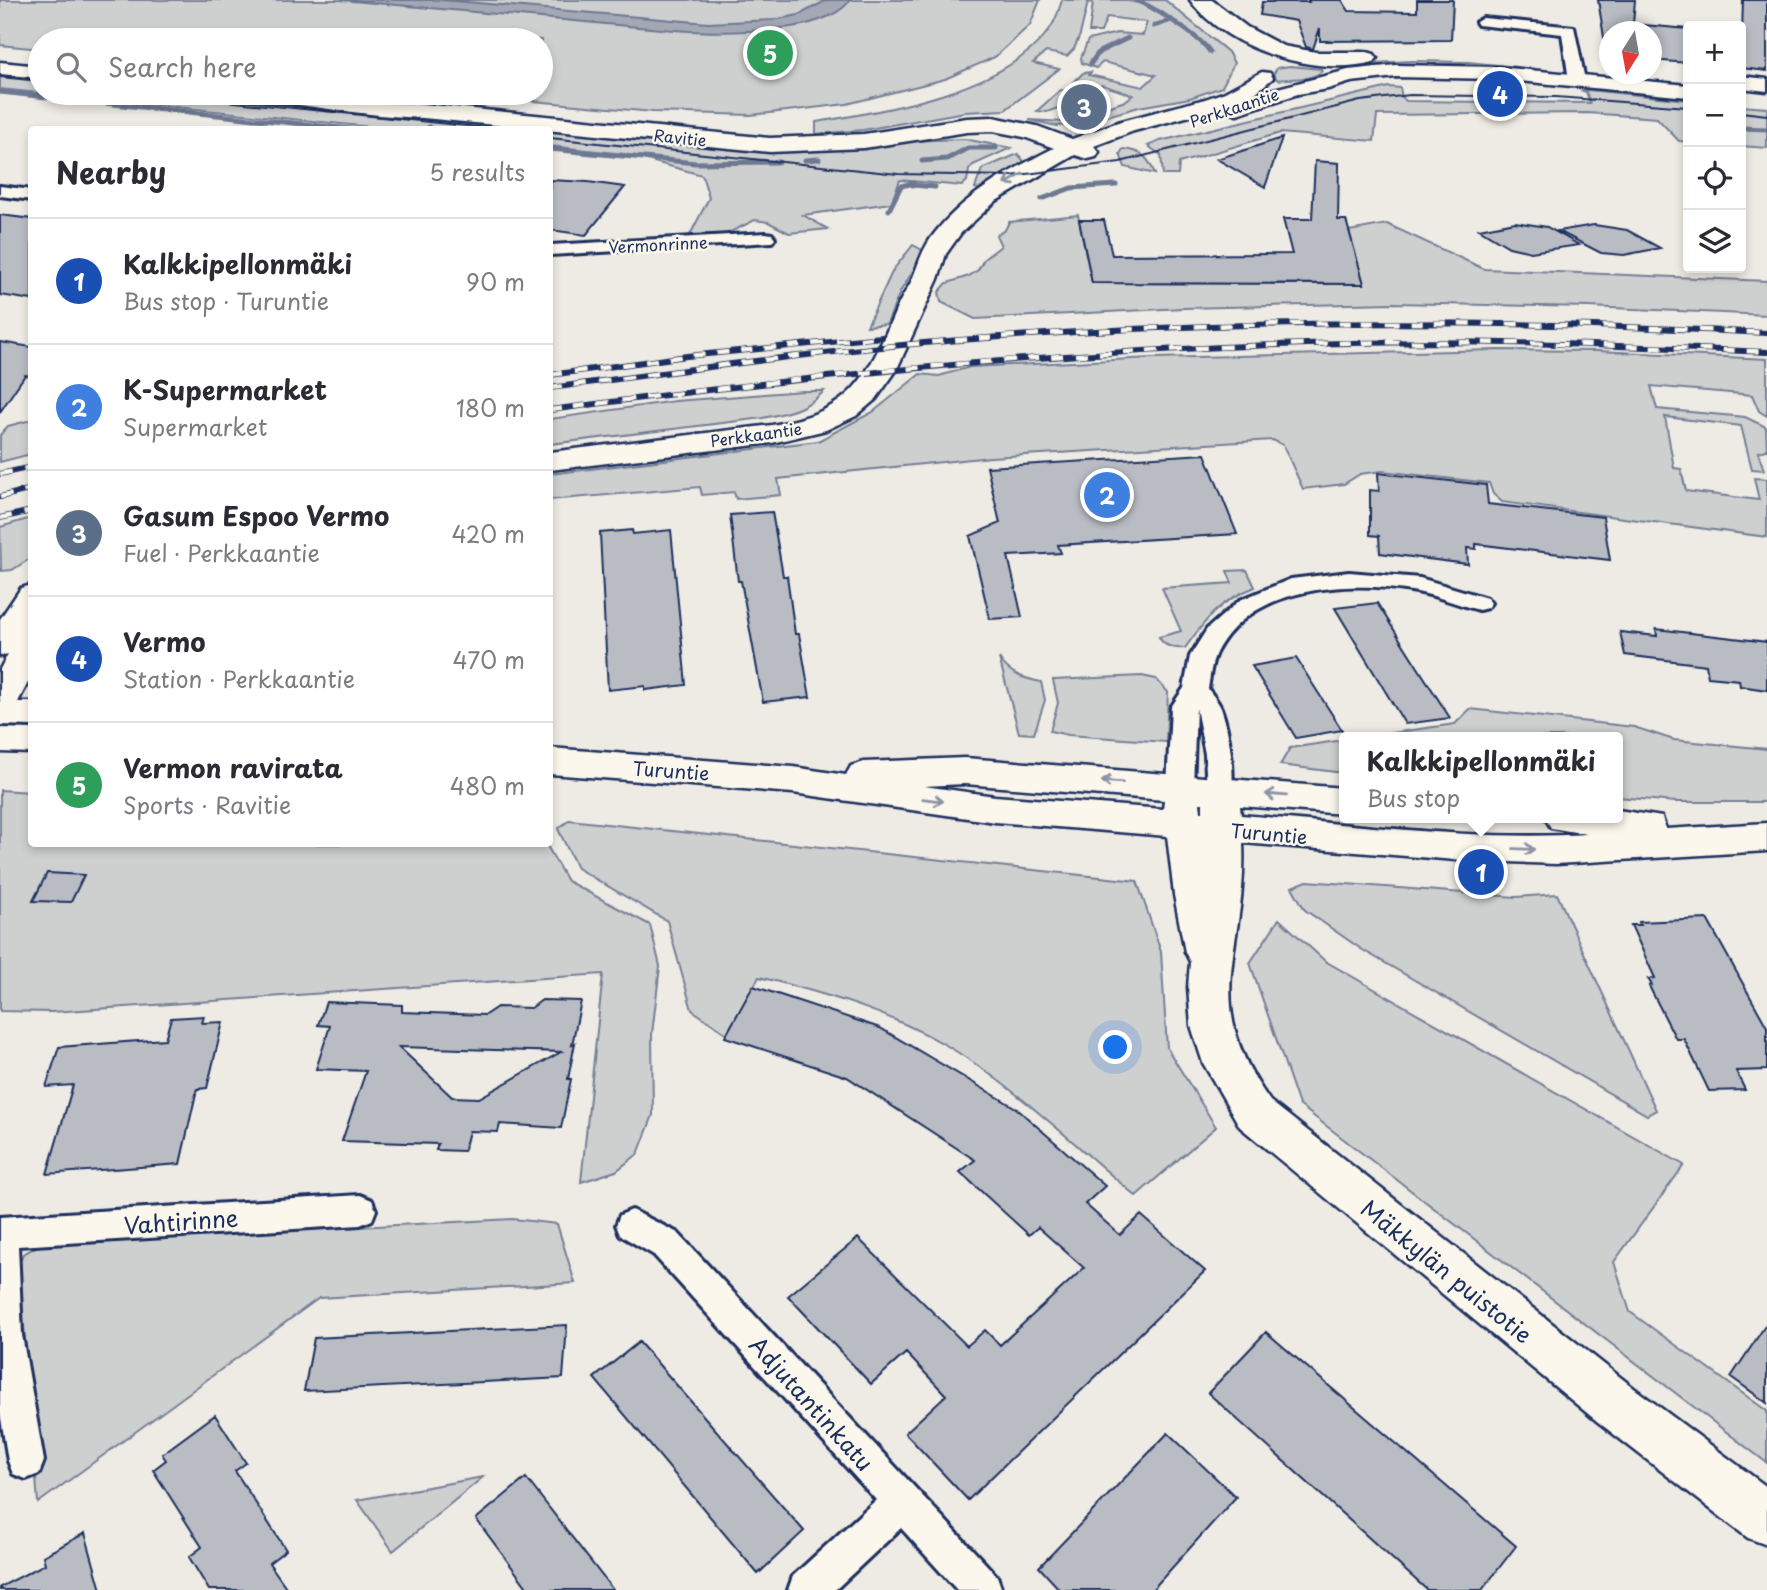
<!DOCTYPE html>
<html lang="en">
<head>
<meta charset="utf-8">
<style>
	:root { --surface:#fff; --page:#f7f7f7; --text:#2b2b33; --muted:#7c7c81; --line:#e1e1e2; --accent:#c8321e }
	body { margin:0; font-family:"Playpen Sans",sans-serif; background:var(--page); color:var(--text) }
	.controls { position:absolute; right:21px; top:21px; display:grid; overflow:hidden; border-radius:7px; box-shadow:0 4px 10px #0003 }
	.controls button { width:63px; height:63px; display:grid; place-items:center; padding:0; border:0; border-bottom:2px solid var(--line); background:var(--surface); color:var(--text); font:35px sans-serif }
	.compass { position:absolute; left:1599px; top:21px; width:63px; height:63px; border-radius:50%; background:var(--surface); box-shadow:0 4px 10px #0003; rotate:191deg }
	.you { position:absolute; left:1116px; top:1048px; width:24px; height:24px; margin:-18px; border:5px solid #fff; border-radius:50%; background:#1a73e8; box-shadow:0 0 0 10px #1a73e833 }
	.badge { display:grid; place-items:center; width:46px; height:46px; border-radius:50%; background:var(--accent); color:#fff; font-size:23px; font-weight:700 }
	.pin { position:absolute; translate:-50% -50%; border:4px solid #fff; box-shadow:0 2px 7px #0006 }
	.popup { position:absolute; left:1339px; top:732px; width:284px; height:91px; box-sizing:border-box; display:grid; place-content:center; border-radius:7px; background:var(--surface); filter:drop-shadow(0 2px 5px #0005); font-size:23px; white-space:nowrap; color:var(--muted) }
	.popup b { font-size:26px; color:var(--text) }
	.popup::after { content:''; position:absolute; left:50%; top:100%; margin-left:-14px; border:14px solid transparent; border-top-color:var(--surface) }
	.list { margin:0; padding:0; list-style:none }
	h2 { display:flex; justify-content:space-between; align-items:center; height:91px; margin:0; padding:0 28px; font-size:30px }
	h2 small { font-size:23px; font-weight:400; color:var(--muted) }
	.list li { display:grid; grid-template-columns:46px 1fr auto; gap:21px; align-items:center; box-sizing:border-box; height:126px; padding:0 28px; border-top:2px solid var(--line) }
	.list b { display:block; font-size:26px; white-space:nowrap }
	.list p { margin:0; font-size:23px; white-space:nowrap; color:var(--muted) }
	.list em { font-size:23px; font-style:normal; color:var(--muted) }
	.icon { flex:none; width:38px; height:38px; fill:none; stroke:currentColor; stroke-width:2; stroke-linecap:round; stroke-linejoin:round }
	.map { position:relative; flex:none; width:1767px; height:1590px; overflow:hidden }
	.search { position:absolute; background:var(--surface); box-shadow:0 4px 10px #0003; left:28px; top:28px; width:525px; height:77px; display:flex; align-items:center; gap:18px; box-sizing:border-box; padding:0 24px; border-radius:38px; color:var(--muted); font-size:26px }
	.panel { position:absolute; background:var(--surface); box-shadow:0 4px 10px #0003; left:28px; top:126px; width:525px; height:721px; border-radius:7px }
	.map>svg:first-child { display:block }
	.green { fill:#cecfcf; stroke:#747f96; stroke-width:2 }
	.water { fill:#a3a8b4; stroke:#6d7892; stroke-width:2 }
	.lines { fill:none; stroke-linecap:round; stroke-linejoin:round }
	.stream { stroke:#6d7892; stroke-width:5 }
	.building { fill:#b9bcc3; stroke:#1b2f5e; stroke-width:2; fill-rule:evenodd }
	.street-casing { stroke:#1b2f5e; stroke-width:6 }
	.secondary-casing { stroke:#1b2f5e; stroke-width:5 }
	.street { fill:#fbf7ec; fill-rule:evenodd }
	.secondary { fill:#fbf7ec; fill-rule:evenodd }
	.tram { stroke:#1b2f5e; stroke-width:2 }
	.rail-casing { stroke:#1b2f5e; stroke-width:6 }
	.rail { stroke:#fbf7ec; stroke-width:4.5; stroke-dasharray:12; stroke-linecap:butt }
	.oneway { stroke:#8b93a5 }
	.labels { text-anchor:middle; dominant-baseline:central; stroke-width:5; stroke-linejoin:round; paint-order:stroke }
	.far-street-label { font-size:16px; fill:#1b2f5e; stroke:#fbf7ec }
	.street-label { font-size:19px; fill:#1b2f5e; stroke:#fbf7ec }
	.near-street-label { font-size:23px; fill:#1b2f5e; stroke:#fbf7ec }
</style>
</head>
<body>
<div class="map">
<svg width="1767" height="1590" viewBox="0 0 1767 1590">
	<rect width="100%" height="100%" fill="#eeebe4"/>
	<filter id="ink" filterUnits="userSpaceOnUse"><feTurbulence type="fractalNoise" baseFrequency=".0143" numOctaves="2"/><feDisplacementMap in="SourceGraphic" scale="14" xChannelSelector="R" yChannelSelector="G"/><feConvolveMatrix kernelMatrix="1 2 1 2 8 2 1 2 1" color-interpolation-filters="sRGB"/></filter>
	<g filter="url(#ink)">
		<path class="green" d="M0,0H1040L1030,25L995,57L945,79L847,104L751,115L653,112L446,93H541V40H40V49L0,45Z
			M1062,0H1124L1143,4L1141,0H1165L1228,52L1234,63L1222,87L1190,98L1139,107L1079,124L1057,126L1029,120L1065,122L1125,101L1133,95L1102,85L1093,89L1072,84L1083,73L1091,72L1089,75L1143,87L1156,75L1103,62L1096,68L1082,63L1081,58L1088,40L1117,33L1143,35L1147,22L1107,17L1101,32H1089L1093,3L1088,2L1080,35L1074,49L1067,56L1046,52L1033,63L1059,69L1005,110L965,112L863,130L816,134V122C887,111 1004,91 1049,30C1056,21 1059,10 1062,0Z
			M1412,61L1468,62L1536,69L1455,63L1392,67L1372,63Z
			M1290,66L1321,69L1322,71C1310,82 1293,77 1278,80L1273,75L1277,68Z
			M0,74L40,78V93H206L735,147L964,139L1011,148L973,165L969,170L967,181L962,186L900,180L891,203L803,215L828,229L789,233L768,222L755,220L726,234L690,235L709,198L702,175L625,154L550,146V130L390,129L0,89Z
			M1389,87L1400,88L1402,97L1406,101L1590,103L1586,92L1583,91L1588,90L1688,100V142L1679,141L1657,118L1587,113L1377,115L1374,141L1280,133L1179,163L1178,175H1163L1161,155L1148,146L1160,141Z
			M1060,90L1079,93L1080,100L1047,112L1037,111Z
			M1741,106L1767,108V148L1741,146Z
			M1123,149C1142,151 1148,157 1155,174L1125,167L1120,154Z
			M1018,154L1023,160L1022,168L983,190L975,188L982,169Z
			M1078,215L1092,283L1364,284L1349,231L1387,224L1484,269L1767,281V315L1589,307L1393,303L1183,308L975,319L941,302L939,292L947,283L969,276L978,270L984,259L1001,246L996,235L1005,230L1009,222Z
			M913,245L922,250L920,260L900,292L887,324L867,326L893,270Z
			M1497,350L1598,351L1767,359V416L1759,411L1752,395L1651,386L1657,409L1745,417L1766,427L1767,450L1758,452L1764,470L1752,469L1741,426L1665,417L1674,468L1681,469L1686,491L1759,500L1754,478L1767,479V537L1502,502L1493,494L1489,483L1382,471L1360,474L1344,484L1303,489L1283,445L1273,440L991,457L778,479L781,495L736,499L734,492L702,495L700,487L550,500V474L818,441L873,412L920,374L939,376L970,367L1153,358Z
			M803,391H824C807,409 787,413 763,418L550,444V419L675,401Z
			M31,420V454L0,462V435L8,426Z
			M31,518V558L12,570L1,571L0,527Z
			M1247,570L1255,587C1219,601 1207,618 1185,648C1174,649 1164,647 1159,637L1181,631L1162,588L1232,583L1227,571Z
			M999,658C1009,674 1022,678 1041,682L1045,700L1034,734L1019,733Z
			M1142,676L1156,679L1168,692L1166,742L1068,735L1050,731L1058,703L1053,680Z
			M1470,709L1634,727L1674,740L1767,749V802H1676L1618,797V737H1363L1455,724Z
			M1344,740V773L1280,765L1290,748Z
			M0,790L31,792L32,844H546L567,881L650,925L660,966L652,1034L653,1115L638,1154L616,1171L581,1182L603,974L52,1012L0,1011Z
			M569,820L1137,881L1161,952L1167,1048L1216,1127L1136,1196C1076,1146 1011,1083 944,1044C886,1011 823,993 759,977L727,1034L692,1010L667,921L577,868L558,829Z
			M1307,881L1516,897L1557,894L1656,1110L1647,1115L1361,949L1305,910L1292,887Z
			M1279,919L1325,961L1684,1165L1614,1262L1630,1312L1767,1411V1463L1299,1105L1250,963Z
			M513,1219L557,1224L575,1283L319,1298L38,1503L23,1313L14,1274L23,1254L43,1243Z
			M483,1477L393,1551L357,1500Z"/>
		<path class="water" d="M340,0H442L708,23L773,20L799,15L827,0H850C838,18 804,26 783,28C718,37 650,28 585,22C504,15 422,7 340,0Z"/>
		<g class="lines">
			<path class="stream" d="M1136,0C1153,7 1201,37 1210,52
				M1154,26L1169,21
				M1091,63L1099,52L1128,38
				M0,92L359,130
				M1741,128L1767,129
				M427,130L429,127
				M550,149L696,163L779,162
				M805,160L819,159
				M922,161L947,159L968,148H996
				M913,185L935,187
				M1042,199L1071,188L1116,185
				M889,210L901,186L914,183"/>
		</g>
		<path class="building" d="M1308,0H1342L1349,11L1417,12V0H1453L1451,40L1320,41V28L1313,49L1306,47L1296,21L1260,15L1262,2H1309Z
			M1598,0H1635L1633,24L1688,29V63L1651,60V32H1609V56H1607Z
			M1743,0H1767V71L1741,68Z
			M1282,138L1265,187L1217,159Z
			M1315,161L1339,163L1338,220H1346L1364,284L1092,283L1079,220H1104L1112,255L1292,254L1283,219H1312Z
			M550,180L588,182L625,187L586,235L550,230Z
			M0,215L32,219V300L0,295Z
			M1515,222L1547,227L1579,245L1531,252L1509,247L1479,229Z
			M1594,225L1627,230L1660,248L1624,255L1601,253L1558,231Z
			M0,342L32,347V376L25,375L0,412Z
			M1205,454L1237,534L1058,545L1061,553L1008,556L1022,617L990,619L970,536L1000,523L987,467Z
			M1378,473L1486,485L1488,504L1603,517L1610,560L1476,544V549L1467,548L1468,564L1380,553L1379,536L1370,535V490L1379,491Z
			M772,512L783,576H787L795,634H799L810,697L763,702L741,581H738L730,515Z
			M632,530L633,534L671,530L686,685L645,690V686L608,690L600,533Z
			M1377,603L1450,718L1405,724L1335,608Z
			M1656,629L1767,642V690L1740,686L1739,680L1708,677L1706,665L1625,655L1620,632L1657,636Z
			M1296,658L1342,730L1296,738L1252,666Z
			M47,873L84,875L71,902L33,901Z
			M1707,919L1767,1027V1070L1736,1071L1745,1090L1709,1091L1684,1039H1676L1649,986L1652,985L1648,979L1655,978L1631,925H1640L1639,922Z
			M753,986L880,1028L1016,1108L1105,1186L1085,1204L1120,1235L1141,1215L1205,1271L968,1500L905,1433L946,1395L906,1353L871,1384L788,1296L858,1238L967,1346L985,1330L1000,1345L1084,1268L1038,1227L1029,1235L960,1172L975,1160L847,1077L725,1037Z
			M542,1000L581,1001L572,1045L575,1043L568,1079H571L561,1128L500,1124L498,1132L469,1131L464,1151L436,1150L438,1144L342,1141L366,1071L316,1069L330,1026L318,1025L326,1002L402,1005V1012L485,1015L497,1007L531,1008ZM399,1047L561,1052L479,1098L452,1097Z
			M204,1016L202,1023L223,1022L207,1088L197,1089L180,1164L47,1174L73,1085L46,1087L59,1047L165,1039L171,1018Z
			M1767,1323V1403L1731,1377Z
			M567,1325L563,1378L304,1391L314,1338Z
			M1266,1332L1516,1546L1482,1590H1427L1208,1393Z
			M639,1342L804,1531L758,1574L594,1378Z
			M215,1415L246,1463L235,1471L286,1550L269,1563L288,1590H209L189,1557L202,1547L153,1470L166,1460L162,1454Z
			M1168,1433L1236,1497L1152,1590H1060L1039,1567Z
			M526,1478L613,1590H529L476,1519Z
			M85,1533L101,1590H0V1587L45,1564L43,1556Z"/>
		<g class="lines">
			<g class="street-casing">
				<path id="street" d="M1483,18L1574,27L1585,80L1577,85L1569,80L1562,34L1478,25L1476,22Z
					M0,186L32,190V200L0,196Z
					M766,233L772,234L775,238L772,242L550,255V245Z
					M1349,572L1420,578L1487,598L1491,603L1487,608L1479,610C1459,605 1438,596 1417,592C1351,580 1251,584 1216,653C1211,663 1210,678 1208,689C1213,695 1218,702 1221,708C1228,726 1238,782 1229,798L1220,800L1211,798L1207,791L1205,754L1196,708L1193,787L1189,794L1180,796L1171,794L1167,787L1171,707L1184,688L1190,656L1207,629L1240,600L1291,579Z
					M360,1195L372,1200L376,1210L372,1220L360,1225L18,1246L22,1335L44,1461L39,1474L26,1479L13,1474L8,1461L0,1412V1217Z
					M632,1210L678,1233L997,1576L1002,1590H957L901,1528L835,1590H788L793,1576L876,1500L654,1255L620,1235L616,1225L620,1215Z"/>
			</g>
			<g class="secondary-casing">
				<path id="secondary" d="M1190,0H1212L1247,27L1283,46L1316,52H1367L1374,54L1377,58L1374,62C1316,77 1226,50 1190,0Z
					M0,62L40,66V78L0,74Z
					M1396,65L1498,67L1688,85V97L1498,79L1396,77L1351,82L1328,89L1298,94L1237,114L1229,112L1227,106L1134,131L1094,146L1099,152L1096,157L1088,159L1075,155L996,201L961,233L946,254L938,279L896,371L876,399L856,416L826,430L772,443L550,470V452L772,425C853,411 866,380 896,310C900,300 906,291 911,282C918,266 921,252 931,238C962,196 1008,171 1054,148L1024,137L993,131L967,132L864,148L770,152L423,118C364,116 305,104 246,99L238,98L235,93H321L384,103L423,104L770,138L864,134L967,118L993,117L1037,126L1072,139L1118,122L1205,99L1225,92L1262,72L1270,73L1273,78L1254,94L1348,70Z
					M1741,76L1767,79V91L1741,88Z
					M32,585V622L26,631L32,629V675L18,702H32V726L0,725V669L8,654L0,656V619L21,588Z
					M0,728L32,729V753L0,752Z
					M550,748L793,767L846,775L851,766L864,762L965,758L1344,788V814L1240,806L1241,815C1355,824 1472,841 1587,834L1551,828L1545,818H1618V810L1662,817L1666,829L1767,823V851L1556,864L1456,860L1243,843C1248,951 1197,999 1270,1101L1634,1388L1767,1487V1545L1748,1538L1598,1422L1240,1127L1203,1063L1191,1026L1188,987L1190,962L1185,952L1174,895L1167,836L995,822L793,793L550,774ZM965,784L1164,800L1163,809L995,796L924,786ZM1200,803H1203V812H1201Z"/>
			</g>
			<use href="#street" class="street"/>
			<use href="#secondary" class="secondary"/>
			<path class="tram" d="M0,77L40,81
				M115,93L160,97
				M149,93L506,130
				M1741,112L1767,115
				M550,138L898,174L1011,176L1120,162L1360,101L1410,95L1556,97L1688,107"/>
			<g class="rail-casing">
				<path id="rail" d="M550,375L687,356L882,337
					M550,388C700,368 850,347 1001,337C1256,318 1511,320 1767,333
					M550,410C802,376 1053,351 1307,344C1461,339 1614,345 1767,352
					M0,474L32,467
					M0,497L32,489
					M0,518L32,511"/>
			</g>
			<use href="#rail" class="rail"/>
		</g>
		<defs><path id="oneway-shaft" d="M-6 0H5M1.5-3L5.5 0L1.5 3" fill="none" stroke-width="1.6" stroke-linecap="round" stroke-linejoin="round" transform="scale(1.75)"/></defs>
		<g class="oneway">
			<use href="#oneway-shaft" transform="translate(1014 179) rotate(150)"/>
			<use href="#oneway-shaft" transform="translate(1112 782) rotate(-175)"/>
			<use href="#oneway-shaft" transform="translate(1276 795) rotate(-175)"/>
			<use href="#oneway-shaft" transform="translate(933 800) rotate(8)"/>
			<use href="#oneway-shaft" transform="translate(1524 849) rotate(2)"/>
		</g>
	</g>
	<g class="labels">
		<g class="far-street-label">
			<text transform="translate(1234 107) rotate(-18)">Perkkaantie</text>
			<text transform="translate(680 137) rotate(6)">Ravitie</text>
			<text transform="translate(658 244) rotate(-3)">Vermonrinne</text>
			<text transform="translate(756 434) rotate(-8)">Perkkaantie</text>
		</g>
		<g class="street-label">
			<text transform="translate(671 770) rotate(4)">Turuntie</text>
			<text transform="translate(1269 833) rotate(5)">Turuntie</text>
		</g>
		<g class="near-street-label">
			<text transform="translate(181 1221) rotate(-4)">Vahtirinne</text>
			<text transform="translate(1447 1271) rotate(39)">Mäkkylän puistotie</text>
			<text transform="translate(812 1403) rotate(48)">Adjutantinkatu</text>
		</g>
	</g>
</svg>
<div class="controls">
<button>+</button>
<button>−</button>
<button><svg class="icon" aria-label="locate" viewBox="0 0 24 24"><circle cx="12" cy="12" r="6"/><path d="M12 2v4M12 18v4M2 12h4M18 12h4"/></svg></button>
<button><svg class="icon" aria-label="layers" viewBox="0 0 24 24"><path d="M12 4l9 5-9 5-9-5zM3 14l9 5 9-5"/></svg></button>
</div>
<svg class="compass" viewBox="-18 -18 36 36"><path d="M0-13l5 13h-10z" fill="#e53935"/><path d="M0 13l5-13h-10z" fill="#7c7c81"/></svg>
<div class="you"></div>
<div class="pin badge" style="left:1481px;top:872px;background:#1a4fb4">1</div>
<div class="popup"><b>Kalkkipellonmäki</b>Bus stop</div>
<div class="pin badge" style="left:1107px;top:495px;background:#3f7fe0">2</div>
<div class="pin badge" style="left:1084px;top:107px;background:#5c6f8a">3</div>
<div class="pin badge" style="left:1500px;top:94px;background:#1a4fb4">4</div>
<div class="pin badge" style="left:770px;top:53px;background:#2e9e5b">5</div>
<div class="search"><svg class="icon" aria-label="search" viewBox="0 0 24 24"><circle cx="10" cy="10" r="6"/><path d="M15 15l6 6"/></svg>Search here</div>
<section class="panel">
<h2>Nearby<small>5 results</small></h2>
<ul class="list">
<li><span class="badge" style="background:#1a4fb4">1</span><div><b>Kalkkipellonmäki</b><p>Bus stop · Turuntie</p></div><em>90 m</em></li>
<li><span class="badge" style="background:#3f7fe0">2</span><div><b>K-Supermarket</b><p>Supermarket</p></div><em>180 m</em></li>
<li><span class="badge" style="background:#5c6f8a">3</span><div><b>Gasum Espoo Vermo</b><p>Fuel · Perkkaantie</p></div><em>420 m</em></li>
<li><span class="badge" style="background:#1a4fb4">4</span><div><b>Vermo</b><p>Station · Perkkaantie</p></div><em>470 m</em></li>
<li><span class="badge" style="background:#2e9e5b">5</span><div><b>Vermon ravirata</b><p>Sports · Ravitie</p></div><em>480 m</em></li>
</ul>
</section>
</div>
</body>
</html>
